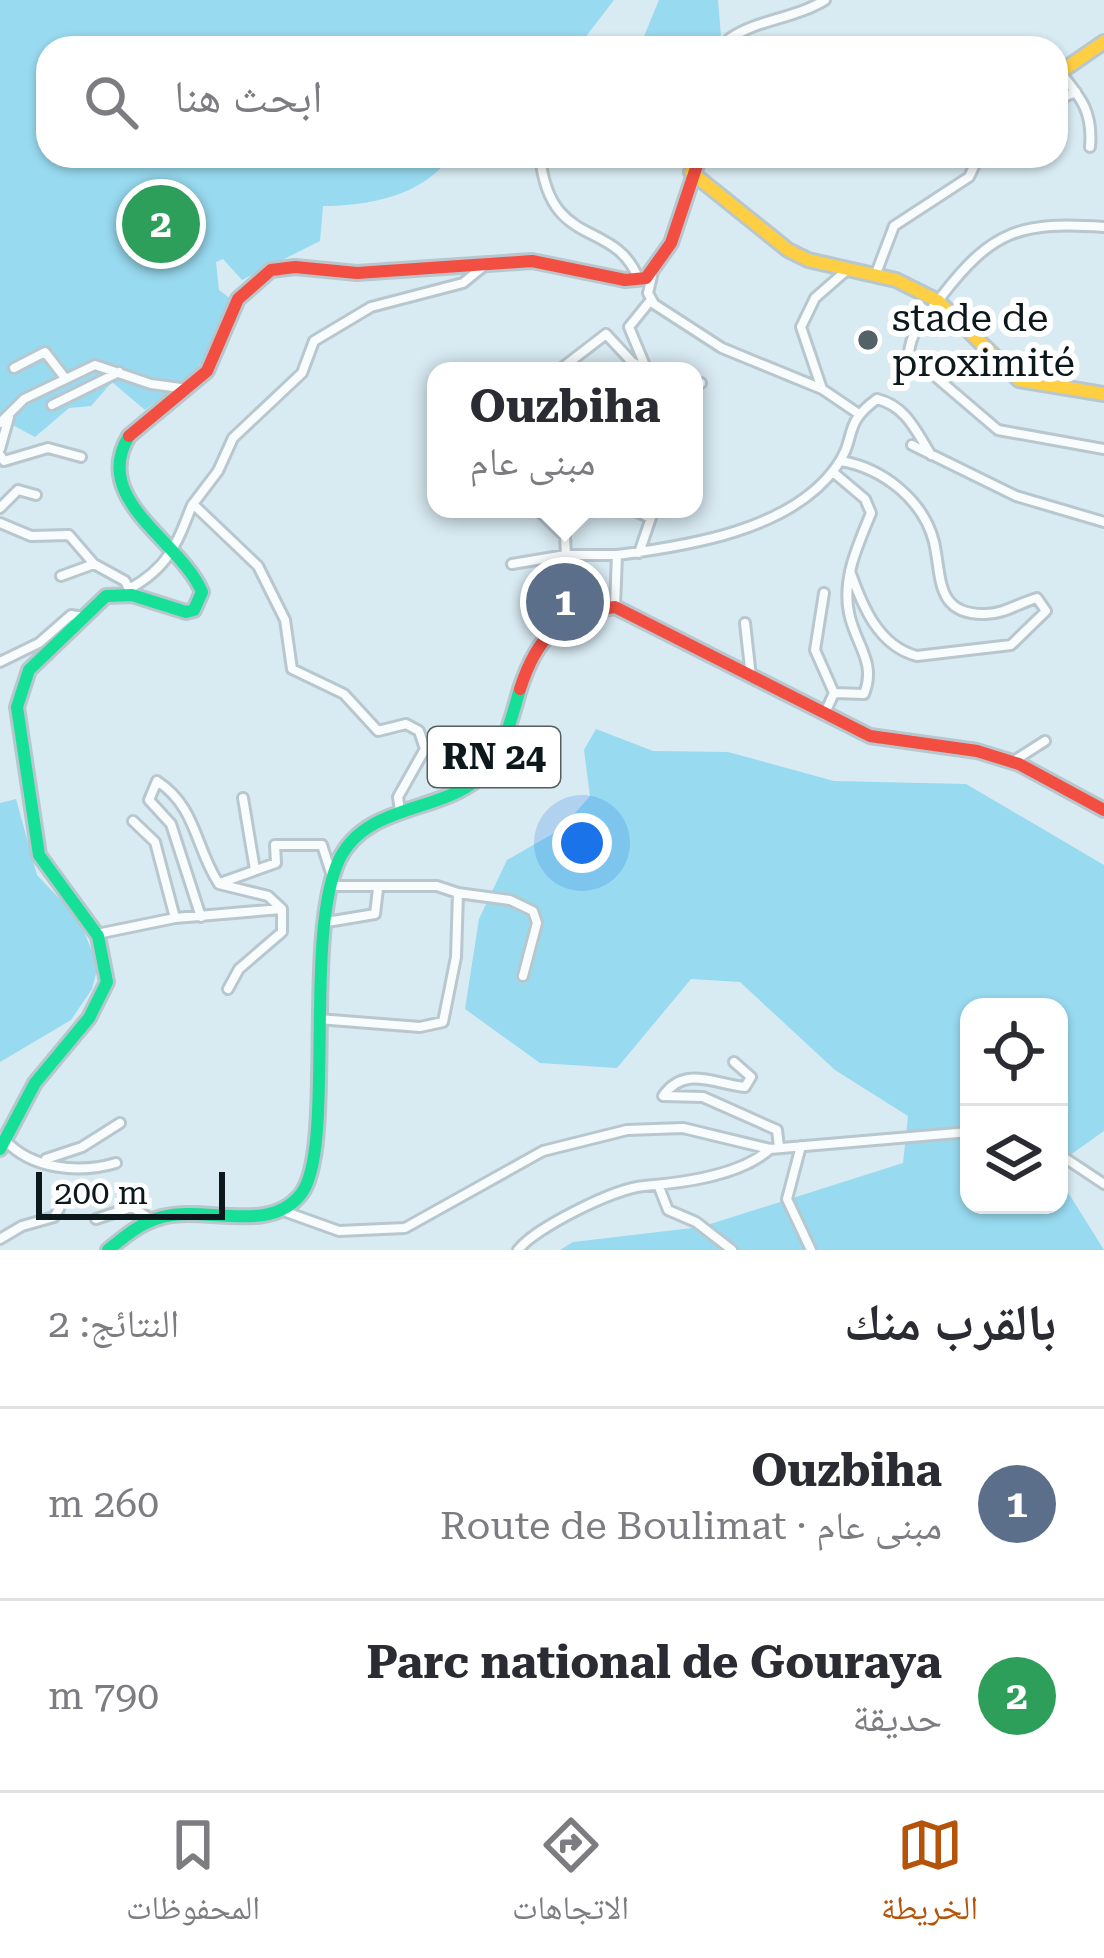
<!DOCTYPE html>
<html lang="ar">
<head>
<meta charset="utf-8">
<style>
	:root { --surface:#fff; --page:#f2f2f3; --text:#2b2b33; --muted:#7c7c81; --line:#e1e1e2; --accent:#b45309 }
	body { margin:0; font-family:"Roboto Serif","Noto Naskh Arabic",serif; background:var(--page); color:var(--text); direction:rtl }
	.controls { position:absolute; right:36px; bottom:36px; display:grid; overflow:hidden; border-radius:24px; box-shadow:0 3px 9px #0004 }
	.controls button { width:108px; height:108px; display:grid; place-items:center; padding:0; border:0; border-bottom:3px solid var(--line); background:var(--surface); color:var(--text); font:60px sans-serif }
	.scale { position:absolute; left:36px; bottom:30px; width:189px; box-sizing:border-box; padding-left:12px; border:6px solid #0c181c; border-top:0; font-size:33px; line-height:42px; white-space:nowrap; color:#0c181c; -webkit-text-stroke:9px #fff; paint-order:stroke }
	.you { position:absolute; left:582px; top:843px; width:42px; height:42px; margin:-30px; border:9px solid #fff; border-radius:50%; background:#1a73e8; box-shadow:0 0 0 18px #1a73e833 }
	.badge { display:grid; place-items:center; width:78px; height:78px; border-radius:50%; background:var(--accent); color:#fff; font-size:39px; font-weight:700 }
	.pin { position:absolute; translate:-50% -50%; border:6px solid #fff; box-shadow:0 3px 12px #0006 }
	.popup { position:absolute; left:427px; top:362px; width:276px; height:156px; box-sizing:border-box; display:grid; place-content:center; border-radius:24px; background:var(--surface); filter:drop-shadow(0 3px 9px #0005); font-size:39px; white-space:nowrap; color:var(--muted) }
	.popup b { font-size:45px; color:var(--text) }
	.popup::after { content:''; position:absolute; left:50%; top:100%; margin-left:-24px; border:24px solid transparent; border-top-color:var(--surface) }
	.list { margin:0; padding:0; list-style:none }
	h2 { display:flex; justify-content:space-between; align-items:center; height:156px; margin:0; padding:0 48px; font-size:51px }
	h2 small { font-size:39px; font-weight:400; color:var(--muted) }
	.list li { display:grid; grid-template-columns:78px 1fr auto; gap:36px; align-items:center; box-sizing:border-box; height:192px; padding:0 48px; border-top:3px solid var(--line) }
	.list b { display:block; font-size:45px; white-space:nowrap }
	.list p { margin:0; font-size:39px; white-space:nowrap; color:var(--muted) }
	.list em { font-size:39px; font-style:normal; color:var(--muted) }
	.icon { flex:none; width:66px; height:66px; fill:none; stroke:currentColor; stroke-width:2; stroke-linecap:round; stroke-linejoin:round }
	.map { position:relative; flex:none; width:1104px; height:1250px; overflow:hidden; direction:ltr }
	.search { position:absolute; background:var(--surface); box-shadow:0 3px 9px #0004; left:36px; right:36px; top:36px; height:132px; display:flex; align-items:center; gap:30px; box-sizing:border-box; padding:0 42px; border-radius:36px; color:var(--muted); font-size:45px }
	.sheet { height:540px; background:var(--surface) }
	nav { display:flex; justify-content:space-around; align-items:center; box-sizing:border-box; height:168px; border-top:3px solid var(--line); background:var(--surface); font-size:33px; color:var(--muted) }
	nav a { display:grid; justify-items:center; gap:6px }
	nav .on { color:var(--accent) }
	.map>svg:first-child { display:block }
	.green { fill:#98daf0 }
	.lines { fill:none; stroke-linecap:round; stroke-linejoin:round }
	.street-casing { stroke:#b8c7cd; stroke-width:14 }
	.fast-casing { stroke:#b8c7cd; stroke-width:18 }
	.slow-casing { stroke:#b8c7cd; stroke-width:18 }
	.jam-casing { stroke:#b8c7cd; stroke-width:18 }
	.street { stroke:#f9fcfd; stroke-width:8 }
	.fast { stroke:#16e098; stroke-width:12 }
	.slow { stroke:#ffcf43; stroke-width:12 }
	.jam { stroke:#f24e42; stroke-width:12 }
	.poi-dot { fill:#536267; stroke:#fff; stroke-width:4.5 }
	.labels { text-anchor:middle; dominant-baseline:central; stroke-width:12; stroke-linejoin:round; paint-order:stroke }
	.shield { fill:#fff; stroke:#555d60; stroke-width:3 }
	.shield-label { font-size:36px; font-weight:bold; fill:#0c181c }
	.poi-label { font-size:39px; fill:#0c181c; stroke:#fff; text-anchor:start }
</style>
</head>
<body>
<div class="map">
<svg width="1104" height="1250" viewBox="0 0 1104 1250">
	<rect width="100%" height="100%" fill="#d8eaf2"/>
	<path class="green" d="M0,0H614L577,48H48V156H450C424,196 367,206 323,206L320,241L242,280L223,259L216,262L219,290L231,299C212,363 197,372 145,410L112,382L91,406L69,408L35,437L7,422L0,437Z
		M659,0H718L722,48H651L642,41Z
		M596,729L653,751L728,752L834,781L966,784L1104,865V1131L1059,1163V1007H969V1205H1059V1178L1104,1250H560L573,1242L701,1227L903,1163L908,1116L835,1070L740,982L691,979L617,1068L540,1063L465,1009L479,919L507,860L561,829L590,796L584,750Z
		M16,799L37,875L79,919L98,966L92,989L71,1020L0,1062V803Z"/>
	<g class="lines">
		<g class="street-casing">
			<path id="street" d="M730,48L729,39C758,19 794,19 825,0
				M1061,73C1082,99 1093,113 1090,147
				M1056,100L1076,92
				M540,156C550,252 615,217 639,280
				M1104,227C1021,221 992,230 941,297C927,315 910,331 909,354L998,430L1104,449
				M847,270L815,298L801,327L822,389L856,412
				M652,276L648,293L654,304L722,348L822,389
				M875,276L894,226L969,177L979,156
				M14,368L45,352L65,378
				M646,368L629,327L650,301
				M558,371L606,334L632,362L650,371
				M694,383H701
				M52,405L119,372
				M0,423L24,399L95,365L151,384L188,389
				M912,445L1016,496L1104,522
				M0,449L9,417
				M0,455L4,461L48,448L81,457
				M841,461C882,468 923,499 934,542C942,577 935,615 985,614C1004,614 1019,603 1037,598L1046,611L1011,645L917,656C878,646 862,605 850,571
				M0,508L18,490L36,495
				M537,509L565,536L566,555
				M631,509L650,518
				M0,523L31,536L69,535L94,564L125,581L132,595
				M558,529L576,509
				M639,553L654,509
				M512,564L566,555H617
				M61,576L94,564
				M129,589C168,568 177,544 192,505
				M824,593L815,650L834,693
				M615,606L617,555C688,546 791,530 836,467C858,437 841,425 877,399C906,406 916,431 931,455
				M745,623L751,677
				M0,662L39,643L71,615L84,617
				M824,715L834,693L864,694C877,662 855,644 849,613C842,578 858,545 871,513L865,499L833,472
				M1012,762L1045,741
				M243,798L255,870
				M400,811L398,797L425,749L419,731L406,724L378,731L344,694L292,669L285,620L258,566L193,504L218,471L233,438L302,373L314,341L371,307L463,283L489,262
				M133,821L155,842L175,918
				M220,883L276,863L275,845H322L333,879
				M458,893L510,900L533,911L537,923L523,976
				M201,917L171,824L149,800L157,781C197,807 195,848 219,884L268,896L282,909V932L239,969L228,989
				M327,922L375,914L378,889
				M97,934L175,918L281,909
				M318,1019L420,1027L443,1022L456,957L458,893L437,886H332
				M734,1062L751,1077L745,1087C715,1084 684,1065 663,1096L703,1097L777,1130L779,1147
				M5,1140C31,1169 79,1174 116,1163
				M801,1146L787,1199L811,1250
				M1059,1154L1104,1184
				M46,1159L82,1147L120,1123
				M659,1187L668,1210L696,1222L732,1250
				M286,1212L339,1231L405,1228L543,1151L627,1130L683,1128L770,1149L969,1132
				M96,1219L132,1207L149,1218
				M0,1239L22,1226L54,1217L59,1209
				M518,1250C535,1228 615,1188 644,1186C682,1183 740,1176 770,1149"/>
		</g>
		<g class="fast-casing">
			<path id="fast" d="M0,1149L35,1083L89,1018L107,982L98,936L39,855L17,707L29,670L106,596L132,595L186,612L194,610L202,592C181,541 90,500 129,436
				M108,1250C125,1236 140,1223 162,1217C206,1205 269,1235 301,1194C336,1150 303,936 339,860C365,805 436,813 478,779C503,758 511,719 520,689"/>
		</g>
		<g class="slow-casing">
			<path id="slow" d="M1056,75L1104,42
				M691,172L788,250L808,260L896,280L938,301L1019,380L1104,394"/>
		</g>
		<g class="jam-casing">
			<path id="jam" d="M129,436L207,371L238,299L271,270L295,267L357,273L532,261L625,280L646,278L671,243L700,156
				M520,689C537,636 560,614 615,607L870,736L977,751L1019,764L1104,810"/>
		</g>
		<use href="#street" class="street"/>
		<use href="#fast" class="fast"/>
		<use href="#slow" class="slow"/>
		<use href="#jam" class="jam"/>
	</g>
	<circle class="poi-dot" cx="868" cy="340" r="12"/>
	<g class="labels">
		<rect class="shield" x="428" y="727" width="132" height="60" rx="9"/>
		<g class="shield-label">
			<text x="494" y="757">RN 24</text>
		</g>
		<g class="poi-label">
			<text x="892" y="318">stade de<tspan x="892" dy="45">proximité</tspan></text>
		</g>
	</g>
</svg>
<div class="controls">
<button><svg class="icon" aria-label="locate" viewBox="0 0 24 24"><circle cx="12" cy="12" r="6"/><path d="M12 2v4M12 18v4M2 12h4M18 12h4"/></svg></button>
<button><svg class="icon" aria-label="layers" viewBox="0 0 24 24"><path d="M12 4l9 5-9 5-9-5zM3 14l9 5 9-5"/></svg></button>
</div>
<div class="scale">200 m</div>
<div class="you"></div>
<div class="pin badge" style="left:565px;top:602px;background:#5c6f8a">1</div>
<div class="popup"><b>Ouzbiha</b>مبنى عام</div>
<div class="pin badge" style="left:161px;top:224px;background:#2e9e5b">2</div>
<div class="search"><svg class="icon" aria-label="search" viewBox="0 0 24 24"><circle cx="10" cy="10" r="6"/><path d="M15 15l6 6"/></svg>ابحث هنا</div>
</div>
<section class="sheet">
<h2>بالقرب منك<small>النتائج: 2</small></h2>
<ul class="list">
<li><span class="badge" style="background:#5c6f8a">1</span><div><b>Ouzbiha</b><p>مبنى عام · Route de Boulimat</p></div><em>260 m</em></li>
<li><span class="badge" style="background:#2e9e5b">2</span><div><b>Parc national de Gouraya</b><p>حديقة</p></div><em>790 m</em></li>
</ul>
</section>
<nav>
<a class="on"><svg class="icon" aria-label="map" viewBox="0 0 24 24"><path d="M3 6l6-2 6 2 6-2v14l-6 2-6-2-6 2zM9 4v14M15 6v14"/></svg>الخريطة</a>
<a><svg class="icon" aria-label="directions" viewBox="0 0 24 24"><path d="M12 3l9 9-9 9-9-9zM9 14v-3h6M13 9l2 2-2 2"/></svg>الاتجاهات</a>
<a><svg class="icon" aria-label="saved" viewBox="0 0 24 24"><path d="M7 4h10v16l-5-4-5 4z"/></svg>المحفوظات</a>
</nav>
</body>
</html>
